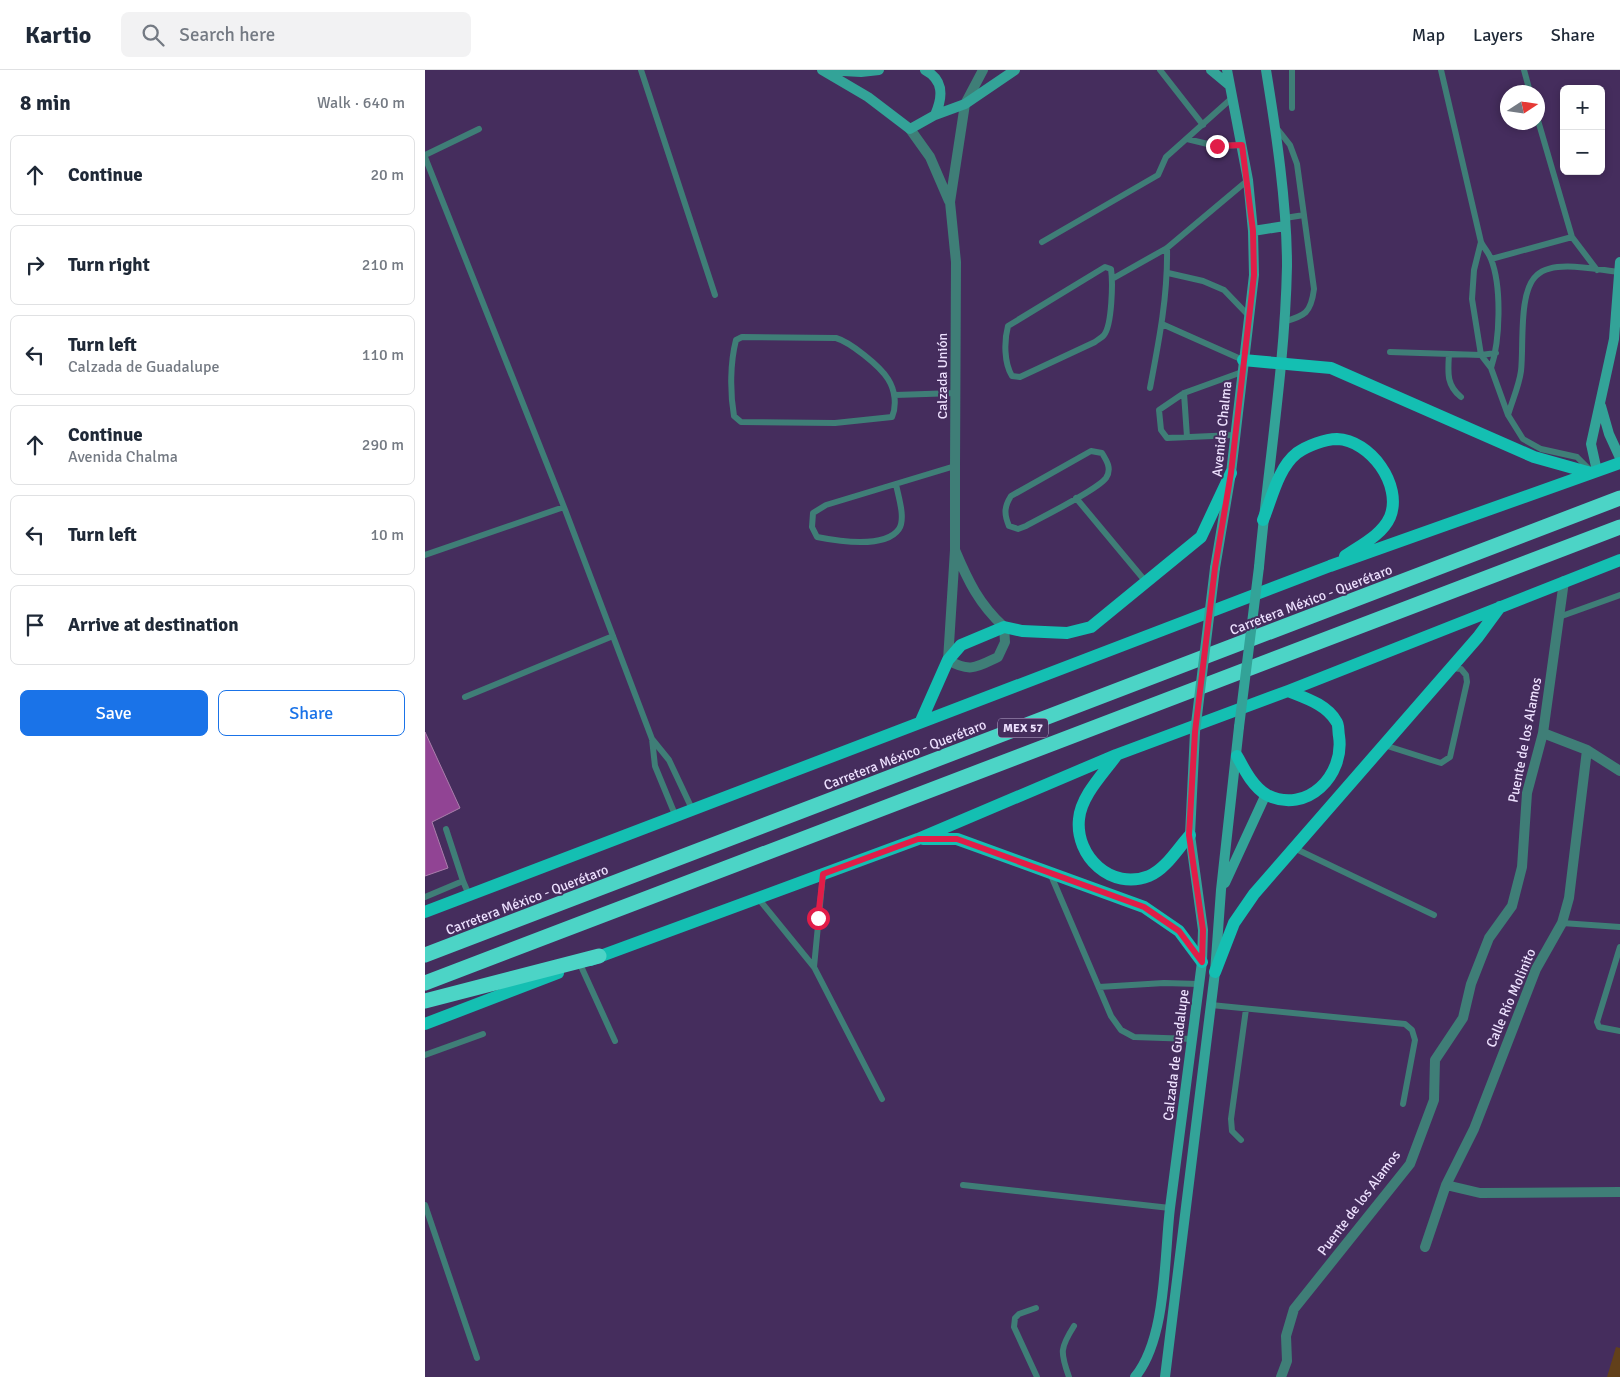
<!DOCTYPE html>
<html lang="en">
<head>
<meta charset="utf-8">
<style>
	:root { --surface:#fff; --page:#f2f2f3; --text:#1f2937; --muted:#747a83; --line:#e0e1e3; --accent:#1a73e8 }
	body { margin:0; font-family:Signika,sans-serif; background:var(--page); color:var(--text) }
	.controls { position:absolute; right:15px; top:15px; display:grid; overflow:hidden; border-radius:8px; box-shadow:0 2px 8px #0003 }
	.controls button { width:45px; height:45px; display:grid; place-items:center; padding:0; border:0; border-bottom:1px solid var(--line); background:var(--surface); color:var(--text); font:25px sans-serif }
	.compass { position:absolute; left:1075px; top:15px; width:45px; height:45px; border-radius:50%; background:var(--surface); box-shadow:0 2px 8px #0003; rotate:78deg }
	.stop { position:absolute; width:15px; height:15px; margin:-11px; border:4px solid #e11d48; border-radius:50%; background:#fff }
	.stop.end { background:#e11d48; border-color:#fff; box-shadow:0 1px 5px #0008 }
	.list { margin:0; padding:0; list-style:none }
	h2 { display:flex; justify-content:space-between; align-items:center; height:65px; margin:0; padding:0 20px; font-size:21px }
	h2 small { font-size:16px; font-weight:400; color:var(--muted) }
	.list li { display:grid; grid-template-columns:32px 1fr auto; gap:15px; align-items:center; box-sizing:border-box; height:80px; margin:0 10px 10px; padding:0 10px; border:1px solid var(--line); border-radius:8px }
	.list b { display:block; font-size:19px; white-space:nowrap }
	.list p { margin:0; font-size:16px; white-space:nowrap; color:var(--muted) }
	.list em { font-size:16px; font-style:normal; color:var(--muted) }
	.actions { display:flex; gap:10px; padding:15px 20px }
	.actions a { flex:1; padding:11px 0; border:1px solid var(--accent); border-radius:8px; text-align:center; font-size:18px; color:var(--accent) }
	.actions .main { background:var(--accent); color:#fff }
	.icon { flex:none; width:28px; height:28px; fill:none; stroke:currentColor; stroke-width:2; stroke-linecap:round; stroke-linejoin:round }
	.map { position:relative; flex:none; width:1195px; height:1307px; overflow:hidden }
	header { display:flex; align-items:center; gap:30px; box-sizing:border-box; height:70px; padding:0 25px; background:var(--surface); border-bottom:1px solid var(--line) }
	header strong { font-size:24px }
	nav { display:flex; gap:28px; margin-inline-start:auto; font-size:18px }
	.search { width:350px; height:45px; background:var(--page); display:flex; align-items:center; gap:12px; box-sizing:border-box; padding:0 18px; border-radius:8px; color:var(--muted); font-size:19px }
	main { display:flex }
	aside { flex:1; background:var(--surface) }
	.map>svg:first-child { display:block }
	.green { fill:#62401a }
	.building { fill:#914494; stroke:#ab7eac }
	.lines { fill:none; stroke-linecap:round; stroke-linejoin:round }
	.lane { stroke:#3f7e77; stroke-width:6 }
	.street { stroke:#3f7e77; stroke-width:10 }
	.secondary { stroke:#33a398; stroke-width:10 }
	.primary { stroke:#14bfb2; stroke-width:12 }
	.highway { stroke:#4cd4c6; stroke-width:15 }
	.secondary-bridge { stroke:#33a398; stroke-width:10 }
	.route { stroke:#e11d48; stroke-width:6 }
	.labels { text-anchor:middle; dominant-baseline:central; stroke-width:4; stroke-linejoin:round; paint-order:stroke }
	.shield { fill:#452d5d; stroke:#bbaace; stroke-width:1 }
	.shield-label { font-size:12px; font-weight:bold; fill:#ede0fe }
	.street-label { font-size:14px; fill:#ede0fe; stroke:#452d5d }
</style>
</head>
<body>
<header>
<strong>Kartio</strong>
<div class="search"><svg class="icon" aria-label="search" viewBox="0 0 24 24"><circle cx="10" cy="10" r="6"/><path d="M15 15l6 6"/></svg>Search here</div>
<nav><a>Map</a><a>Layers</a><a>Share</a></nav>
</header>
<main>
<aside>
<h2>8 min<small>Walk · 640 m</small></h2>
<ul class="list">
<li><svg class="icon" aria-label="ahead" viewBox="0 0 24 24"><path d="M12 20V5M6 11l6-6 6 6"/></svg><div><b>Continue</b></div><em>20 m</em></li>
<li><svg class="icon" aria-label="right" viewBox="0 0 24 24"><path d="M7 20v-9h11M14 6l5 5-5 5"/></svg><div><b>Turn right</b></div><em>210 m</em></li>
<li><svg class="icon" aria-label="left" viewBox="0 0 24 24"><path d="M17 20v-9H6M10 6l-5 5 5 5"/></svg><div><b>Turn left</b><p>Calzada de Guadalupe</p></div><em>110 m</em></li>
<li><svg class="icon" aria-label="ahead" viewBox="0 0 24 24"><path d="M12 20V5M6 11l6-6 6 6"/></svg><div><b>Continue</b><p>Avenida Chalma</p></div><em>290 m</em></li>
<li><svg class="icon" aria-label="left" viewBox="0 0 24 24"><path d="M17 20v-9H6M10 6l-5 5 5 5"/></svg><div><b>Turn left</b></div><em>10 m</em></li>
<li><svg class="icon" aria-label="arrive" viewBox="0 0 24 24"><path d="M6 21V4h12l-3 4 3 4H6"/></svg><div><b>Arrive at destination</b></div></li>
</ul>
<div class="actions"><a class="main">Save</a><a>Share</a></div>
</aside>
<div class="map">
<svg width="1195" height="1307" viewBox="0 0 1195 1307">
	<rect width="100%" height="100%" fill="#452d5d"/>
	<path class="green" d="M1191,1277L1195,1278V1307H1182Z"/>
	<path class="building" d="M0,662L35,738L7,752L23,798L0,806Z"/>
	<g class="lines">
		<path class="lane" d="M216,0L290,225
			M735,0L778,55
			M867,0V38
			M1016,0L1056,172C1059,178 1064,183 1066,189C1077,217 1075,271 1066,298
			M1099,0L1105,22
			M850,56L865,75L872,94L889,219C886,243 880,246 858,252
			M762,69L791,76L817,75
			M0,85L54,59
			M0,87L139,437L227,669L230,696L251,747
			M860,148L879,145
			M1147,167L1172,200
			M617,172L733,105L741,87L807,28
			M1056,172L1049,200L1047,229L1056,285L1066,298L1083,345L1098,369L1116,379L1152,387L1165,400
			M1066,189L1147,167L1112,47
			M680,197L686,199C688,212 687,255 679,265C677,268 672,270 670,272L595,307L587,306C579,293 579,271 583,256Z
			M743,203L778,211L799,220L825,247
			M687,209L742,178L823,110
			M737,254L818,290
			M317,267L411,268C425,272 455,296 463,309C470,320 472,335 467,347L410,353L316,352L309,346C305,323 305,293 311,270Z
			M965,282L1056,285L1071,283
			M1024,284C1023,302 1021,315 1036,327
			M725,318C734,271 743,225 742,178
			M759,323L762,367
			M470,325L531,323
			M1083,345C1087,331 1094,316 1096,301C1099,276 1093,221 1112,205C1129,189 1173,200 1194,202
			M810,365L742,368L736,360L734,340L759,323L817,302
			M666,381L677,383C682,391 687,399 681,408C672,420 617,447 601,456L593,459L584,456C579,444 579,437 586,426Z
			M471,414C473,426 481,448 474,459C460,479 412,471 392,467L387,457L388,443L401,435L530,396
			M651,428L721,512
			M0,485L139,437
			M1134,547L1195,525
			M40,627L188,566
			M227,669L244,690L268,741
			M959,675L1016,693L1025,687L1042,612L1041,605L1036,599L1026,598
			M21,759L38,811
			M869,778L1009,845
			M625,803L686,946L696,960L709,967L768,969
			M0,827L38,811L44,825
			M333,828L389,897L457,1029
			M1137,853L1195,857
			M1195,877L1172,952L1174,957L1195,961
			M155,894L190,971
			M389,897L398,804
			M674,917L739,913L774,914
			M786,935L980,954L987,960L990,970L978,1034
			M0,985L58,964
			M816,1070L807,1061L806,1049L821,939
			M538,1115L745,1138
			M0,1135L52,1288
			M611,1238L594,1244L590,1248L589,1257L612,1307
			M644,1307C635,1282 635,1278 649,1256"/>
		<path class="street" d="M485,59L505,87L524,131
			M530,480C543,511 554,534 579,557L580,572L573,587C552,597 545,603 523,590L530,480V396L531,192L525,132L540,34L558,0
			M1118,663L1162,680L1195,701
			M1021,1115L1055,1123L1195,1122
			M1000,1177L1021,1115L1049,1059L1111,899L1137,853L1144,828L1162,680
			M856,1307L862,1291L861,1266L869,1239L985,1094L1009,1030L1010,990L1038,948L1046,914L1064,868L1087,836L1097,797L1102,723L1118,663L1139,511"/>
		<path class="secondary" d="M397,0L443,27L485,59L510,45L540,34L590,0
			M400,0L436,2L454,0
			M500,0C519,10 518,27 510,45
			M786,0L804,15
			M828,161L860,156
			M1176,336L1184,364L1195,388
			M1172,401L1166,374L1189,269L1195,192
			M834,497C843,397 860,296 862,196C862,134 851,61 841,0
			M790,498L806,403L829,205L828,161L823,110L802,0
			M800,813L841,724
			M710,1307C742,1268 739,1187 745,1138C755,1056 767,974 777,892L778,860L765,765L770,662
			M740,1307L790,902L796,820L814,657"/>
		<path class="primary" d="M818,290L906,298L1109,387L1166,403
			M838,450C847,428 853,398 872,383C882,376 900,369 912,369C945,370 978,415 965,447C957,465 936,475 920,486
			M496,651L523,590L536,575L579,557L597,561L642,563L666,557L776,467L806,403
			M691,686C678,704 656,726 654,749C650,786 686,821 724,806C741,799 753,778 765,765
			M812,686C819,699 828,717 842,725C882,745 920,705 914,666C913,661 914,654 911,651C901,634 880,628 863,621
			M498,769H532L719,837L754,861L777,892
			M0,842L905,496L1195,393
			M165,890L493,769L691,685L863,621L1195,490
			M790,902L809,853L829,824L1053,567L1075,537
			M0,954L133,903"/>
		<path class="highway" d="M0,885L1195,428
			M0,913L1195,457
			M0,931L174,886"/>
		<path class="secondary-bridge" d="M814,657L834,497
			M770,662L790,498"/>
	</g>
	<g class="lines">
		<path class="route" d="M393,848L398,804L493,769H532L719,837L754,861L777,892L778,860L764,765L770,662L790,498L806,403L829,205L828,161L817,75L792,76"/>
	</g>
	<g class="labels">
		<rect class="shield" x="573" y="648.5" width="50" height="19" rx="4"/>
		<g class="shield-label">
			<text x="598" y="658">MEX 57</text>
		</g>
		<g class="street-label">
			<text transform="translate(517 306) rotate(-90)">Calzada Unión</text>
			<text transform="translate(797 359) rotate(-84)">Avenida Chalma</text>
			<text transform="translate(886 530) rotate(-21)">Carretera México - Querétaro</text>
			<text transform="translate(1100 670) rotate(-79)">Puente de los Alamos</text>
			<text transform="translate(480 685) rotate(-21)">Carretera México - Querétaro</text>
			<text transform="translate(102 830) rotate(-21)">Carretera México - Querétaro</text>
			<text transform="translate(1086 928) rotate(-67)">Calle Río Molinito</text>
			<text transform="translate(751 985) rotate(-83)">Calzada de Guadalupe</text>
			<text transform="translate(934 1133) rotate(-53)">Puente de los Alamos</text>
		</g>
	</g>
</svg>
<div class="controls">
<button>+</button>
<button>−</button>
</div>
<svg class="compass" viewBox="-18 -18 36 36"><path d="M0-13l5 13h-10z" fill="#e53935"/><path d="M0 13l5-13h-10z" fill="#747a83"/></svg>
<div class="stop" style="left:393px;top:848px"></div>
<div class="stop end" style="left:792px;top:76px"></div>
</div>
</main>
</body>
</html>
